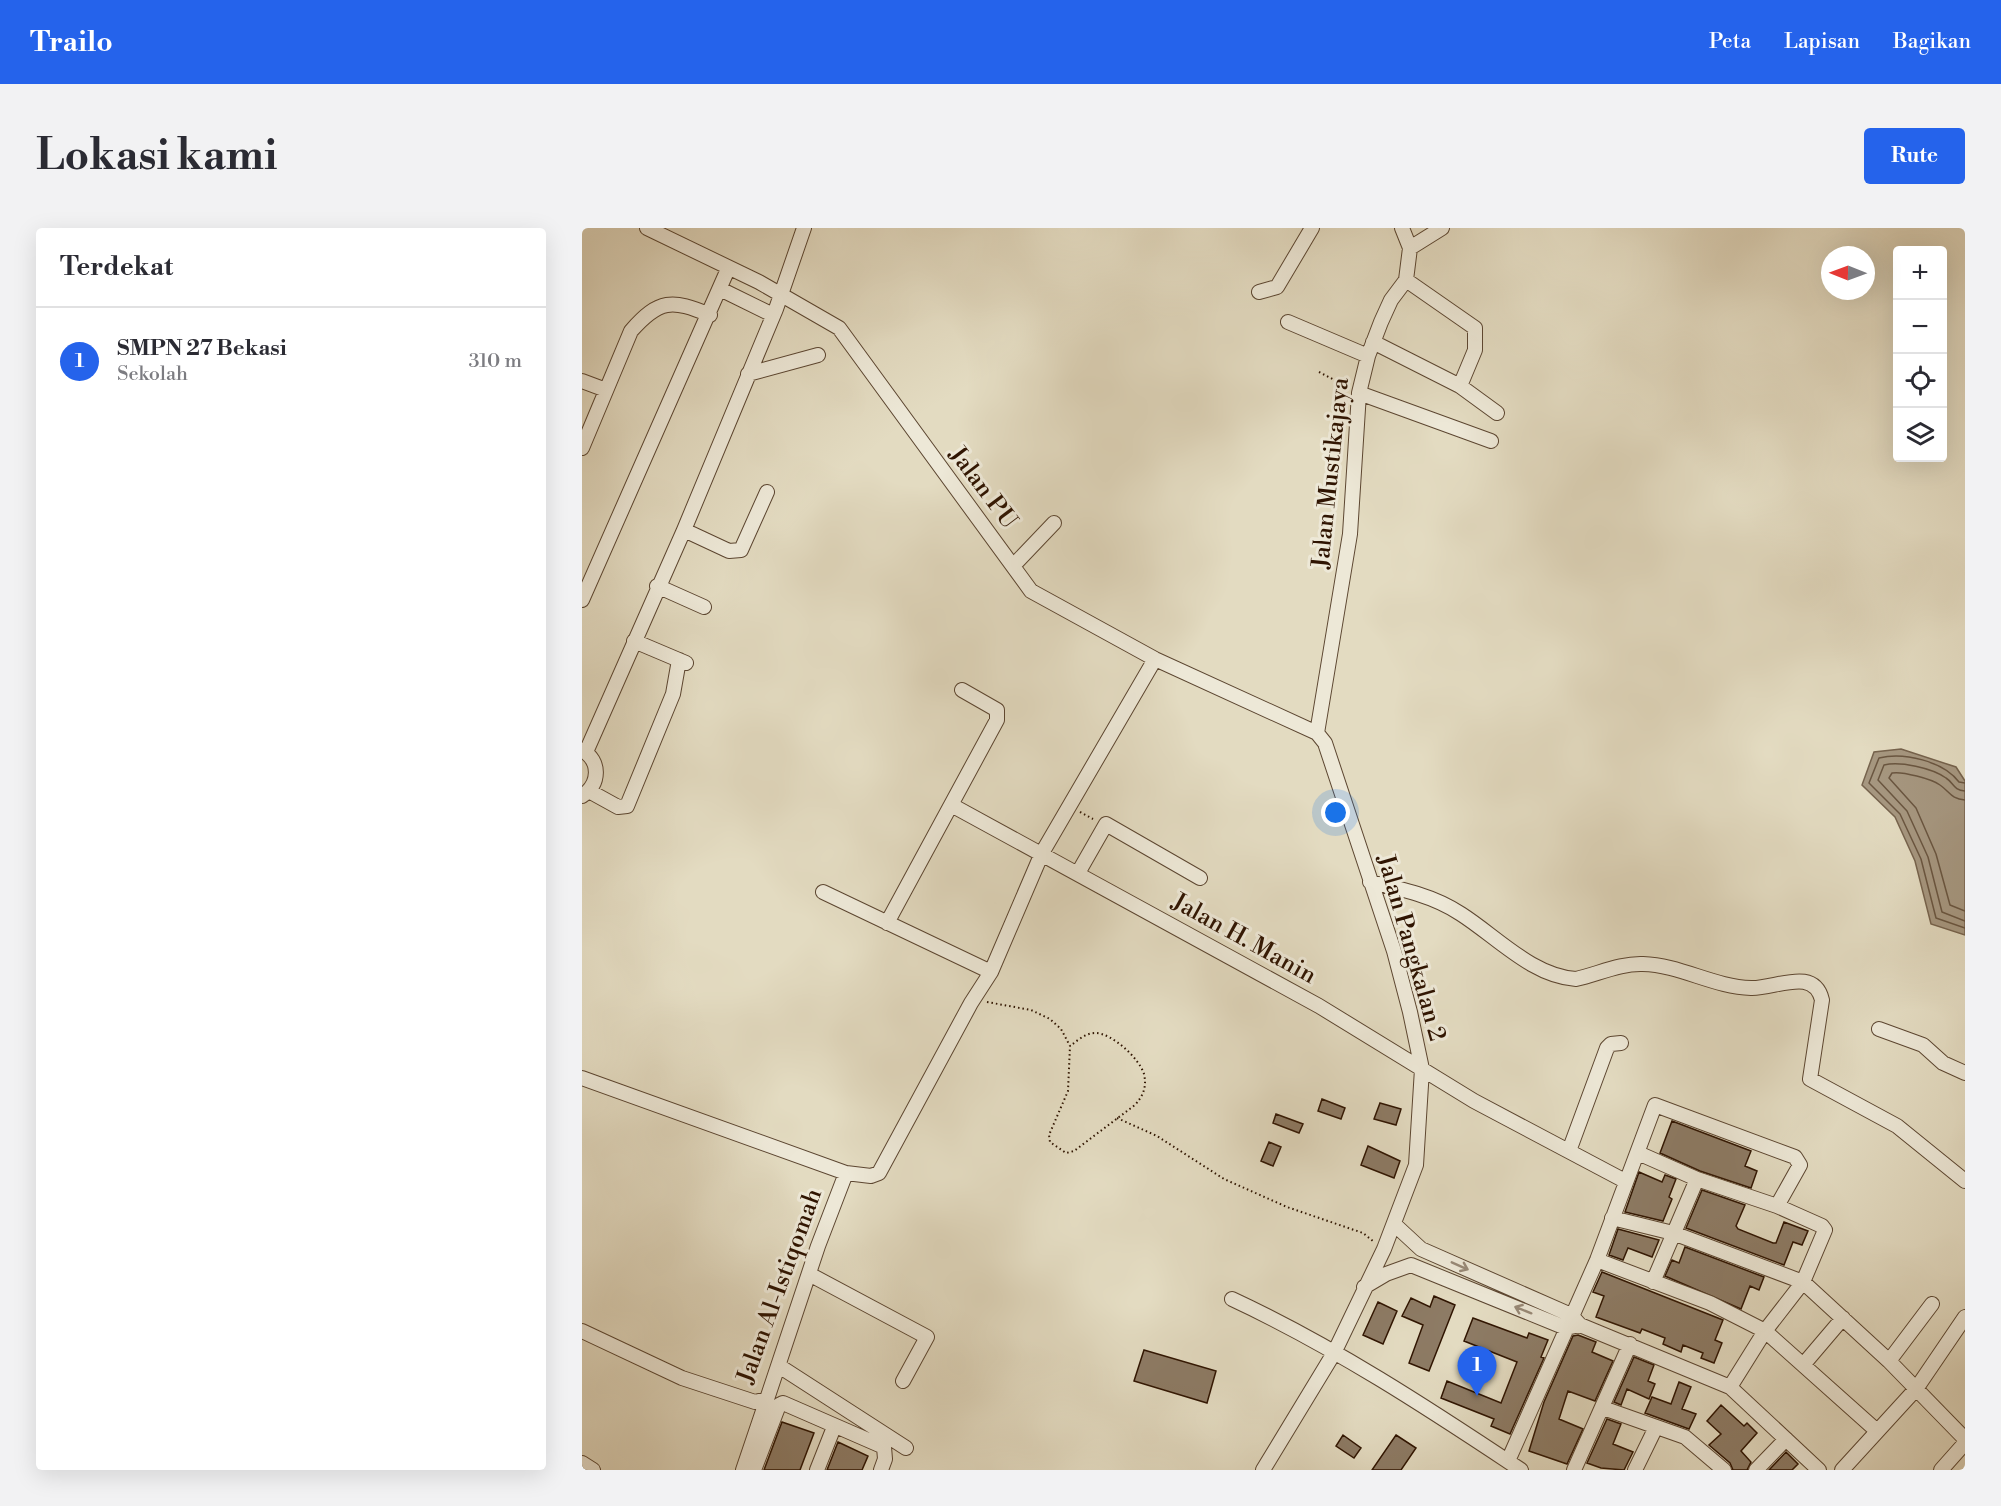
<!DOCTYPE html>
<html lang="id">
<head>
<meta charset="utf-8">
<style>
	:root { --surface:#fff; --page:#f2f2f3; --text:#2b2b33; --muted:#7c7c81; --line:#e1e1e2; --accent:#2563eb }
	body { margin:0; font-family:"Libre Bodoni",serif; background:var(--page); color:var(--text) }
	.controls { position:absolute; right:18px; top:18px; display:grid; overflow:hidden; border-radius:6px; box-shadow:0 6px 24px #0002 }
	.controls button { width:54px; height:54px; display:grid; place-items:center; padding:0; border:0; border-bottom:2px solid var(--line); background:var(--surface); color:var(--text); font:30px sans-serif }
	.compass { position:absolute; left:1239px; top:18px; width:54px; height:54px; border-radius:50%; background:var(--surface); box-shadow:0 6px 24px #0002; rotate:271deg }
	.you { position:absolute; left:754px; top:585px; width:21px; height:21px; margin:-15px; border:4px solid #fff; border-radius:50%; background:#1a73e8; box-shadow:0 0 0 9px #1a73e833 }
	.badge { display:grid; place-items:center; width:39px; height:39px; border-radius:50%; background:var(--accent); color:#fff; font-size:20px; font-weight:700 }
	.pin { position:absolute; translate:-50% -50px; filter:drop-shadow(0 2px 3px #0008) }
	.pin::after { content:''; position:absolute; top:32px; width:21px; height:18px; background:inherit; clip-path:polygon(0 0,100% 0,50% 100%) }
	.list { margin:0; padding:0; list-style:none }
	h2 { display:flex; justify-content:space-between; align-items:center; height:78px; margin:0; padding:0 24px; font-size:26px }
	h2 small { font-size:20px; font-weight:400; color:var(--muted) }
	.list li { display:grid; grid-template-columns:39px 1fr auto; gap:18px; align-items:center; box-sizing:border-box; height:108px; padding:0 24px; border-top:2px solid var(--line) }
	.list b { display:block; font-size:22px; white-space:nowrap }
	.list p { margin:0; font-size:20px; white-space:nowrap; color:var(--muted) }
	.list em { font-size:20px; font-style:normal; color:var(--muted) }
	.icon { flex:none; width:33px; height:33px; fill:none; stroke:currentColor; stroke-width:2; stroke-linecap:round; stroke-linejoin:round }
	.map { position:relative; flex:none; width:1383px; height:1242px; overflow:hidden; border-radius:6px }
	header { display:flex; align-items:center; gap:36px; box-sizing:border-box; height:84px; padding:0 30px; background:var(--accent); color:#fff }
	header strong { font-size:28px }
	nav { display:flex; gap:33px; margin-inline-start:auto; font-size:21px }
	.intro { display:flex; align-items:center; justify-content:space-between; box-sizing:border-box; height:144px; padding:0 36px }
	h1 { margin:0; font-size:42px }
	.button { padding:15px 27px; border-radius:6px; background:var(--accent); color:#fff; font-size:21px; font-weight:700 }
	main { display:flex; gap:36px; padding:0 36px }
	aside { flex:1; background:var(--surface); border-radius:6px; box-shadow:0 6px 24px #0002 }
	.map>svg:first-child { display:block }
	.water { fill:#a69780; stroke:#76634d; stroke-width:1.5 }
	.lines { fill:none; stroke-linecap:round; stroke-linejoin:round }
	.shore { stroke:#6a5640; stroke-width:1.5 }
	.building { fill:#8d7b65; stroke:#2f1401; stroke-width:1.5 }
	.minor-casing { stroke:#5c4631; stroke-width:16 }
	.path { stroke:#2f1401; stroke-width:2; stroke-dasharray:1.5 3; stroke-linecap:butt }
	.minor { stroke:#ede8d7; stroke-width:14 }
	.oneway { stroke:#988977 }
	.labels { text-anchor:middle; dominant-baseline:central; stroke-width:6; stroke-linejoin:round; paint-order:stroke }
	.street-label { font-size:24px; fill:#2f1401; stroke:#ede8d7 }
</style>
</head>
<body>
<header>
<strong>Trailo</strong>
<nav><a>Peta</a><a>Lapisan</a><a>Bagikan</a></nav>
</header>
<div class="intro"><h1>Lokasi kami</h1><a class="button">Rute</a></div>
<main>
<aside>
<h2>Terdekat<small></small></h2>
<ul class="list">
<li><span class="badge">1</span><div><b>SMPN 27 Bekasi</b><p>Sekolah</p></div><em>310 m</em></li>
</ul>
</aside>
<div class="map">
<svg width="1383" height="1242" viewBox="0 0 1383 1242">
	<rect width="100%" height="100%" fill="#e3dbc1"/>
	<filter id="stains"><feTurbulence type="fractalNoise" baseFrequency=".00333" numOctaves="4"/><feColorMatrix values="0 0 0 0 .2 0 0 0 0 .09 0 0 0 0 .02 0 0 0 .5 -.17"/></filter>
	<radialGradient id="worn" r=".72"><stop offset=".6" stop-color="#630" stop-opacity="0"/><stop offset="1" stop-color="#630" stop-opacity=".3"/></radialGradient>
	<path class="water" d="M1319,521L1374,539L1383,553V707L1349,696L1333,633L1313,589L1280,557L1292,524Z"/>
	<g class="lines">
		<path class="shore" d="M1383,555L1377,554C1361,533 1322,524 1297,530L1287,555L1318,586L1339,631L1354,690L1383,700
			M1383,563C1371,562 1372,555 1364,550C1350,540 1318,533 1302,537L1296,552L1325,583L1346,629L1360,684L1383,693
			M1383,572C1369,571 1368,564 1358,557C1350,551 1320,543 1310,545L1307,550L1334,580L1354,626L1368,677L1383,683"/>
	</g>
	<path class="building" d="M740,871L763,880L759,891L736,883Z
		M798,875L819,881L814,897L792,891Z
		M694,886L721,896L717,905L691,895Z
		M1090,893L1169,923L1163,938L1175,943L1169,960L1118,943L1078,925Z
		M687,914L699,919L691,938L679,933Z
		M786,918L818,933L812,950L779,937Z
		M1057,944L1080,954L1083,947L1094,951L1087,969L1090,971L1081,993L1043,984Z
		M1120,962L1163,977L1154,998L1156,1001L1191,1015H1194L1202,994L1226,1003L1220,1017L1211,1014L1202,1037L1104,1000Z
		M1036,1001L1077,1012L1070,1029L1046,1020L1041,1032L1027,1027Z
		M1103,1019L1182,1049L1177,1062L1168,1058L1159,1081L1083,1048L1090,1032L1097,1035Z
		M1020,1044L1141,1092L1133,1112L1140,1115L1132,1135L1119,1130L1121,1125L1101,1117L1099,1124L1081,1116L1083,1110L1060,1101L1058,1105L1014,1089L1022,1068L1011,1064Z
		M852,1068L873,1077L847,1143L827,1135L841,1097L820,1088L829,1070L848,1079Z
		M796,1074L815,1083L801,1116L781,1107Z
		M891,1090L945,1110L947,1105L966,1112L959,1129L962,1130L928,1206L909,1198L912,1191L859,1170L865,1153L919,1175L935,1134L882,1113Z
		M996,1107L1014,1114L1010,1124L1031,1133L1013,1173L986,1163L977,1191L1001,1201L985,1236L947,1223L962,1174L991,1108Z
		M562,1122L634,1143L625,1175L552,1153Z
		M1052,1129L1072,1137L1066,1153L1073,1156L1067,1171L1045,1161L1039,1177L1032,1174Z
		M1097,1154L1109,1159L1100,1181L1114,1186L1107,1201L1063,1185L1070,1169L1089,1176Z
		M1139,1177L1162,1198L1165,1195L1175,1205L1159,1223L1169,1234L1165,1242H1151L1148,1235L1127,1217L1139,1206L1125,1193Z
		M1025,1191L1039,1196L1031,1216L1051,1224L1042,1242L1019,1240L1005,1235Z
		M200,1194L232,1205L221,1234L218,1242H182Z
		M761,1207L779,1220L772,1230L754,1218Z
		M814,1207L834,1220L819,1242H790Z
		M256,1214L286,1228L280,1242H245Z
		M1204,1224L1216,1236L1210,1242H1187Z"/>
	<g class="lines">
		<g class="minor-casing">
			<path id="minor" d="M65,0L177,54L257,100L449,363L573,431L735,505L743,515L812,723L828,784L840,841L834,937L802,1021L752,1125L681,1242
				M828,20L860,0
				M824,52L893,100V122L878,158
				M138,61L191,87
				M677,64L695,59L730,0
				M706,94L786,128
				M791,114L878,158L915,185
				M166,146L236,127
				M0,153L24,162
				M777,165L909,213
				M0,220L49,103C77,71 90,71 128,87
				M102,302L147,323L159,322L185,264
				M431,338L472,295
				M75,358L122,379
				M0,372L146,41
				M52,413L104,435
				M735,505L768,306L777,165L786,128L799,94L809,72L824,52L828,20L820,0
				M0,522C19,533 18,556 0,568
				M4,524L102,302L194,81L222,0
				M7,563L36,579L45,578L91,466L97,432
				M373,579L737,778L892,873L1043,953
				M496,645L524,596L618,650
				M788,654C820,661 852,668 879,686C915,709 950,748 994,751C1016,746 1039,735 1061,736C1098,737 1132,759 1169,760C1193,761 1232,738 1240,772L1228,851L1315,898L1383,953
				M241,664L409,744
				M305,695L415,492V482L380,462
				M1297,801L1341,817L1361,835L1383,845
				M0,850L264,945L289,948L297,945L389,775L409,744L460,625L573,431
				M987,923L1025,820L1029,816L1039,815
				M1056,925L1115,951L1195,978L1240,998L1243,1002L1221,1054L1183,1103L1148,1159
				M1030,990L1091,1005L1221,1054L1307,1133L1383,1211
				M1015,1032L1128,1075L1183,1103L1295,1203
				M227,1046L345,1109L321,1153
				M1071,1054L1115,951
				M782,1059L804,1046L829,1037L984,1100L998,1097L989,1087L839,1021L812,996
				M650,1071C751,1118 846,1180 939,1242
				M998,1097L1148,1159L1237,1242
				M0,1103L100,1150L173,1174L185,1171L236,1018L264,945
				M1307,1133L1350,1076
				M1221,1137L1261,1090
				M197,1138L324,1220
				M1021,1180L1103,1209L1142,1242
				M926,1233L1015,1032L1073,877L1213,929L1218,937L1195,978
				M0,1235L11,1242
				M161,1242L185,1171
				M172,1242L197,1177L201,1175L302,1219L303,1231L299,1242
				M235,1242L252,1199
				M992,1242L1048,1116
				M1053,1242L1074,1199
				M1174,1242L1204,1211
				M1260,1242L1334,1161L1383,1089
				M1359,1242L1383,1215"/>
		</g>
		<path class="path" d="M737,144L766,159
			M498,584L511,591
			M405,774L449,782L468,791L479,801L488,818L486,863L467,907L468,914L484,925L492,923L553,877C561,868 565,859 562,846C557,830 530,805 513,805C503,805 495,813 488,818
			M535,890L575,908L642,951L705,979L781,1005L791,1013"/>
		<use href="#minor" class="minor"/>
	</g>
	<defs><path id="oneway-shaft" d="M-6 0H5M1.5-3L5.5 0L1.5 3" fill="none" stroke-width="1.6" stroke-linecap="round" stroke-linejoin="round" transform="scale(1.5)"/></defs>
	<g class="oneway">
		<use href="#oneway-shaft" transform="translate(878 1038) rotate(24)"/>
		<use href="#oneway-shaft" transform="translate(941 1082) rotate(-158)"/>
	</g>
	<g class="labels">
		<g class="street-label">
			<text transform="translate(749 245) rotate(-84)">Jalan Mustikajaya</text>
			<text transform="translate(401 260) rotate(53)">Jalan PU</text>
			<text transform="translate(662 711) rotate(29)">Jalan H. Manin</text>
			<text transform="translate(829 720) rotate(74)">Jalan Pangkalan 2</text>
			<text transform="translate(198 1058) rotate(-70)">Jalan Al-Istiqomah</text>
		</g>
	</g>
	<rect width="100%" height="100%" filter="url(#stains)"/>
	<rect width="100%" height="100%" fill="url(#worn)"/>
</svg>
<div class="controls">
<button>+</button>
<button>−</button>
<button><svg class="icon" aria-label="locate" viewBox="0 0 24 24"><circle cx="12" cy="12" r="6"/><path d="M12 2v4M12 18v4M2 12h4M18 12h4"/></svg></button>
<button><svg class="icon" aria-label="layers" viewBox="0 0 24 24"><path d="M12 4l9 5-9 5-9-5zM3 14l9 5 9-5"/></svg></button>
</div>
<svg class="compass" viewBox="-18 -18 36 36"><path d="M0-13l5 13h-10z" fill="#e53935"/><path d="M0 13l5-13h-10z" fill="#7c7c81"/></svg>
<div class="you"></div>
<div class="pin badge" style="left:895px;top:1168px">1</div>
</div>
</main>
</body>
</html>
